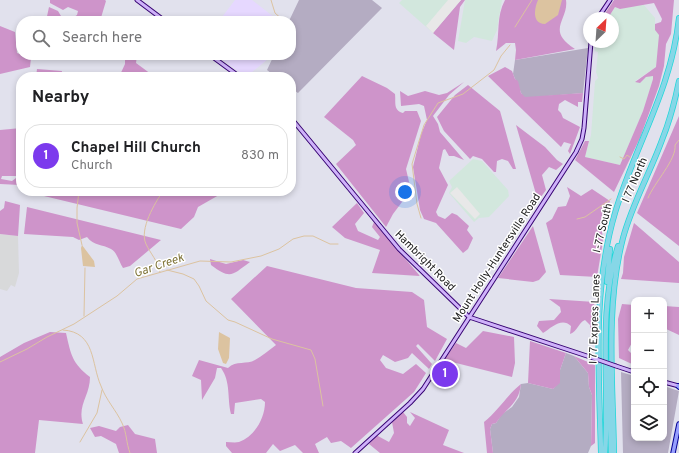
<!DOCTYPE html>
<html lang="en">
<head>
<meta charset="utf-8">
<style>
	:root { --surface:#fff; --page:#f6f6f6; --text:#202124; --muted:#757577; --line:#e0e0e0; --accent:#7c3aed }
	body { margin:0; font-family:Overpass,sans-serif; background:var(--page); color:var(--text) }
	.controls { position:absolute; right:12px; bottom:12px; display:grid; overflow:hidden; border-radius:8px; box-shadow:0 2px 6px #0003 }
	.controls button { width:36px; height:36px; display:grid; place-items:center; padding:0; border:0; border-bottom:1px solid var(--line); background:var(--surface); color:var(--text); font:20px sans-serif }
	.compass { position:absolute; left:583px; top:12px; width:36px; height:36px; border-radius:50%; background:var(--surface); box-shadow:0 2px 6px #0003; rotate:25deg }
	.you { position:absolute; left:405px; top:192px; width:14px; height:14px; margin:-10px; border:3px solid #fff; border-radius:50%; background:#1a73e8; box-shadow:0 0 0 6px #1a73e833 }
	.badge { display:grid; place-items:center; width:26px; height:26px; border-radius:50%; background:var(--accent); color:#fff; font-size:13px; font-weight:700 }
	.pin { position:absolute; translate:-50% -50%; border:2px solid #fff; box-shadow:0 1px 4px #0006 }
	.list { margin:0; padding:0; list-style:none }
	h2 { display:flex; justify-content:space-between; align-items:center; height:52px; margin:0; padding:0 16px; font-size:17px }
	h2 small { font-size:13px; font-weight:400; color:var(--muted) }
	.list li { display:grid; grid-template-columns:26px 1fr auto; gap:12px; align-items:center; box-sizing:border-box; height:64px; margin:0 8px 8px; padding:0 8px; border:1px solid var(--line); border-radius:16px }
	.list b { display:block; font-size:15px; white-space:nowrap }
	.list p { margin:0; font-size:13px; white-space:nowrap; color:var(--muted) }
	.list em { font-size:13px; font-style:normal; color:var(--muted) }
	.icon { flex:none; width:22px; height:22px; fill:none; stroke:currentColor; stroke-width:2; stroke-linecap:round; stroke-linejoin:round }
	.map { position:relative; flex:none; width:679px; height:453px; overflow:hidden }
	.search { position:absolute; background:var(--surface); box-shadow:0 2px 6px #0003; left:16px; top:16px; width:280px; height:44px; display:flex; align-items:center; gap:10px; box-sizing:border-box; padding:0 14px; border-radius:16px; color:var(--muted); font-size:15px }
	.panel { position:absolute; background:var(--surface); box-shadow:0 2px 6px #0003; left:16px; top:72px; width:280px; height:124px; border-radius:16px }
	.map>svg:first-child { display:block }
	.residential { fill:#d8d9da }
	.industrial { fill:#d2e7dd }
	.education { fill:#e6d8ff }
	.construction { fill:#b4acc2 }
	.forest { fill:#ce94ca }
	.parking { fill:#e8e8e8 }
	.water { fill:#dcc3a0 }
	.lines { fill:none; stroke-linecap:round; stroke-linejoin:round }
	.stream { stroke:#dcc3a0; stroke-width:1 }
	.secondary-casing { stroke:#360372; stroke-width:5 }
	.primary-casing { stroke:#030093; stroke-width:5.5 }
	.highway-casing { stroke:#20d7d9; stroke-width:6 }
	.secondary { stroke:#cfb2fa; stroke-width:3 }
	.primary { stroke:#969efd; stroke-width:3.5 }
	.highway { stroke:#86d7e7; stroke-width:4.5 }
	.secondary-bridge-casing { stroke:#360372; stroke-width:5; stroke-linecap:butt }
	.secondary-bridge { stroke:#cfb2fa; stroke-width:3 }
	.labels { text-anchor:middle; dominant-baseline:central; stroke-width:3; stroke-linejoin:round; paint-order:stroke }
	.street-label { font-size:11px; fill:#1c1c1c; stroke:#fff }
	.water-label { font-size:12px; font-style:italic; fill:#7e7337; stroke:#fff }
</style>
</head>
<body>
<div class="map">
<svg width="679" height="453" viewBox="0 0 679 453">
	<rect width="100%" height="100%" fill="#e1e1ed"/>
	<path class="residential" d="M0,234L18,236L19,273L15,287L11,285L7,291L0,289Z"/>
	<path class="industrial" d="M402,0H461L433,33L399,3Z
		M465,0H502L497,30L492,41L474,37L466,43L458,41Z
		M643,4L655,18V30L660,35L656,67L635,81L640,83L646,77L653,75V79L643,111L620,165L585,157L591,135L595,81L598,78L596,72L598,52L595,51L596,42H613V18H608L615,7L620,9Z
		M473,159L482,161L508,190L509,196L489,217L479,218L474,222L449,193L452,187L449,181Z"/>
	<path class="education" d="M235,0H252L279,21H219Z
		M216,55H273L246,77Z"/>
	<path class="construction" d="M299,0H372L382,8L298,93L291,88V77H276L267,70L274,55H291V21H289Z
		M588,48L583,93L536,97L525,98L522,95L513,74L515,60Z
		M566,353L574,356L588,373L589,387L592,395L591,446L588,453H493L490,429L492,424L496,423L502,414L512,407L519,397L521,384L528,383L553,389L560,381V370Z
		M621,372L634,376V438H664V386L679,391L668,453H623Z"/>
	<path class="forest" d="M50,0H105L106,1L100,21H93L90,17L76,20L74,17L77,15L78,11L68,7L63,10L50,3Z
		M461,0H465L460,7L454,50L433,33Z
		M505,0H566C569,20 545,30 575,49L515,60L516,50L515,43H506L496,51C500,33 496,17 505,0Z
		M614,0H674L671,34L666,44L664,66L659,86L640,138L614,192L575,160L585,141H589L585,157L620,165L643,111L653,79V76L646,77L640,83L635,82L656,67L659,35L655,30V24L661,22L662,19L654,3L620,9L615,7L608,18L604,15Z
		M49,7L58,11L64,21H46Z
		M0,26L15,32L17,53L31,58L30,67L0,74Z
		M125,55H137L136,63L155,77H119L125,64Z
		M505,67L512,71L515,79L518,81L521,93L525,97L583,93L582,102H578V107L565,100L559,104L558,110L561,113L563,118L580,127L570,154L568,151L571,144L564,142L561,147L488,76Z
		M37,69L62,71L61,77H36Z
		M362,76L387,88L395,94C396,103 393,110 403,113L405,111H417L421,121L406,169L413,199L405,198L393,214L386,227L336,164L356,145L353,140L324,117Z
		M464,82L449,95L433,116L438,124L440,132L464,160L454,156H449L445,149L443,150L439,168L448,185L436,212L438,216L445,219L452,213L457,215L469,226L467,230L473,238L468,249L463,253L436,223L424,219L420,210L413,167L421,134L427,120L424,106L419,104L401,106L400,91L408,96L425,91L439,95L447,93Z
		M468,85L500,111L516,169H513L508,161L502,159L497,161L496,172H494L482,159L473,156L470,159L444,131L437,117L455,95Z
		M679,116V246L637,213Z
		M516,125L545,147L557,160L563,164L556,170L549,167L542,175L546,190L538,201Z
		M21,128V176H2L1,179L12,181L16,178L21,180L20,185L0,184V130Z
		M567,187L581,196L592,189L610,201L602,231L603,241L597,277L560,275L546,223L552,219L558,207L566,206L570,196Z
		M67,191H78L88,194L90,191H139L144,194L147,191H226L198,207L194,217L181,229L44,196L57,194Z
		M5,201L20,205L18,236L0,234V211L4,208Z
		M357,203L364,213L355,224L358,231L378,240L380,237L372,227L374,222L420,276L372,273L380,250L345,238L332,227Z
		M27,207L161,240L130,266L123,268C119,262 117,252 111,249C102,244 94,246 87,237L79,240L73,237L24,234Z
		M634,223L679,262V283L621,279L623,273L624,257Z
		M533,226L546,272L539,280L533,282L498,278Z
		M210,259L226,264L243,260L250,262C232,275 231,280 211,265Z
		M267,266L356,288L412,292L424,300L427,327L447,339L435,361L418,344L416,346L432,364L429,369L412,353L408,358L395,362L383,355L380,360L386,368L403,374L416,364L426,373L414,392L351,448L341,441L331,443L327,437L315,444L319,453H303L295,445L280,451L273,444L266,453H232L226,446V442C230,442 235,443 239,442C255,436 265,418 265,402L261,399L235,403L234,414H231C227,398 231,382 221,368H217L215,378L202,400L201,380L192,376L199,360L228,368C236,360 247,365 255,360C262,356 269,350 276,345L231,299Z
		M549,299L595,302L593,308L592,334L591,337L590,325L585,320C578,323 578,331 570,334L571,326C562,317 552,327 543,333L537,326L539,321L554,320L561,312L560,307Z
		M622,304L634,305V339L628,350L634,356V365L619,358L618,319Z
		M664,306L679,307V335L664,328Z
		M483,331L514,337L515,363L512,377L444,360L456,343L466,348Z
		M50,332L66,333C71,355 72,363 90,377C90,396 77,405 83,424L39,420L35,453H0V357L24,343Z
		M530,341L566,353L560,370V383L553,389L528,383Z
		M574,356L595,365V443L591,446L592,395L589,387L588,373Z
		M521,384C519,404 506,408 496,423L492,424L490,429L493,453H487L484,422C498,411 507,395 521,384Z
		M403,412L407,417V423L410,426L415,418L410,412L449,430L443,445L464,453H380L369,444L376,435L389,442L394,433L392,422Z
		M128,425L135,434L155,439L157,453H119L116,444L101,436L95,437L90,428L99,426L116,431L120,427Z"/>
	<path class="parking" d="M448,0H461L433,33L426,26Z
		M457,187L480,214L475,219L450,193Z"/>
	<path class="water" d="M538,0H562L558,15L545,24C532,24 534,9 538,0Z
		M82,245L94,261L95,267L83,266L81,248Z
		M219,332L230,338L229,358L226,364L223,363L218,349Z"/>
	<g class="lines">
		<path class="stream" d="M271,0L275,13L284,21
			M291,24L293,25
			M515,27L532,0
			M620,157L624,159L627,155L631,158
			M640,165L644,167
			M79,191L77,208V223L82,245
			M648,198C654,183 677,159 675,145L679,140
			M421,218L417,204L412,164L424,125L438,103L463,94L494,70L501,56L510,45
			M577,219L585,217L611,199
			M167,270L183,274L194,279L199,286L206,301L228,320L235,322L272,339L311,350L315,359L323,406
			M160,272C158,261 150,253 146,244C139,229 155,203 163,191
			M84,316L85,268
			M63,330C96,332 91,364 101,386C106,400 116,410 122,423C127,433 126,443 130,453
			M0,362L27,349L47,337L74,324L117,296L137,279L200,261L231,262L261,256L279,249L293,239L304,236H313L330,244H338
			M80,442L97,413L102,390"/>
		<g class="secondary-casing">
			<path id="secondary" d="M137,0L165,21
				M598,18L610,0
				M210,55L240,77
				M291,118L399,249L469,317L596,359
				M616,366L634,372
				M664,382L679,386
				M355,453L410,403L423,389L576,152L582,139L584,128L591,42"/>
		</g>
		<g class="primary-casing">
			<path id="primary" d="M678,386L679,387
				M673,453L679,424"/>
		</g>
		<g class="highway-casing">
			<path id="highway" d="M607,282L610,249
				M609,365L611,453
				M601,453C599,373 592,290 615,213C635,145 671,91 679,18
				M605,453C610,384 597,314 618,246
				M614,453C613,382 605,308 623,238C632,204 650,173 662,140C670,120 675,101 679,81"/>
		</g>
		<use href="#secondary" class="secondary"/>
		<use href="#primary" class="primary"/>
		<use href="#highway" class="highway"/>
		<g class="secondary-bridge-casing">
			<path id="secondary-bridge" d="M596,359L616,366"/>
		</g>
		<use href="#secondary-bridge" class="secondary-bridge"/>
	</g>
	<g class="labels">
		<g class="street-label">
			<text transform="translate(635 180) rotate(-67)">I 77 North</text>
			<text transform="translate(603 228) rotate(-76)">I-77 South</text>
			<text transform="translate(497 258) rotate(-57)">Mount Holly-Huntersville Road</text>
			<text transform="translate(425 261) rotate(45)">Hambright Road</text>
			<text transform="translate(595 319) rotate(-88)">I 77 Express Lanes</text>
		</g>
		<g class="water-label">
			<text transform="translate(159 266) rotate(-19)">Gar Creek</text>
		</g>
	</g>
</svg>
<div class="controls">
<button>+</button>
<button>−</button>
<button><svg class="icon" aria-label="locate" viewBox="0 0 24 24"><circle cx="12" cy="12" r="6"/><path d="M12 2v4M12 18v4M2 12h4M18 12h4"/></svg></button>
<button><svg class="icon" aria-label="layers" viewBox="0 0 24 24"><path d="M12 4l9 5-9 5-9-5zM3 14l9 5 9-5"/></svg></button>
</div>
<svg class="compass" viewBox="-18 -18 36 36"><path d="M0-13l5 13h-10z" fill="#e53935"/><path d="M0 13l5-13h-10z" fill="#757577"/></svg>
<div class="you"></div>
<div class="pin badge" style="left:445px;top:374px">1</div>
<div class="search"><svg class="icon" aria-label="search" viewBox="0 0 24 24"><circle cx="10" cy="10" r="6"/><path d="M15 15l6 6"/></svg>Search here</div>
<section class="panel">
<h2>Nearby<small></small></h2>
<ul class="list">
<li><span class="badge">1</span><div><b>Chapel Hill Church</b><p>Church</p></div><em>830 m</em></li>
</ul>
</section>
</div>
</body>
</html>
